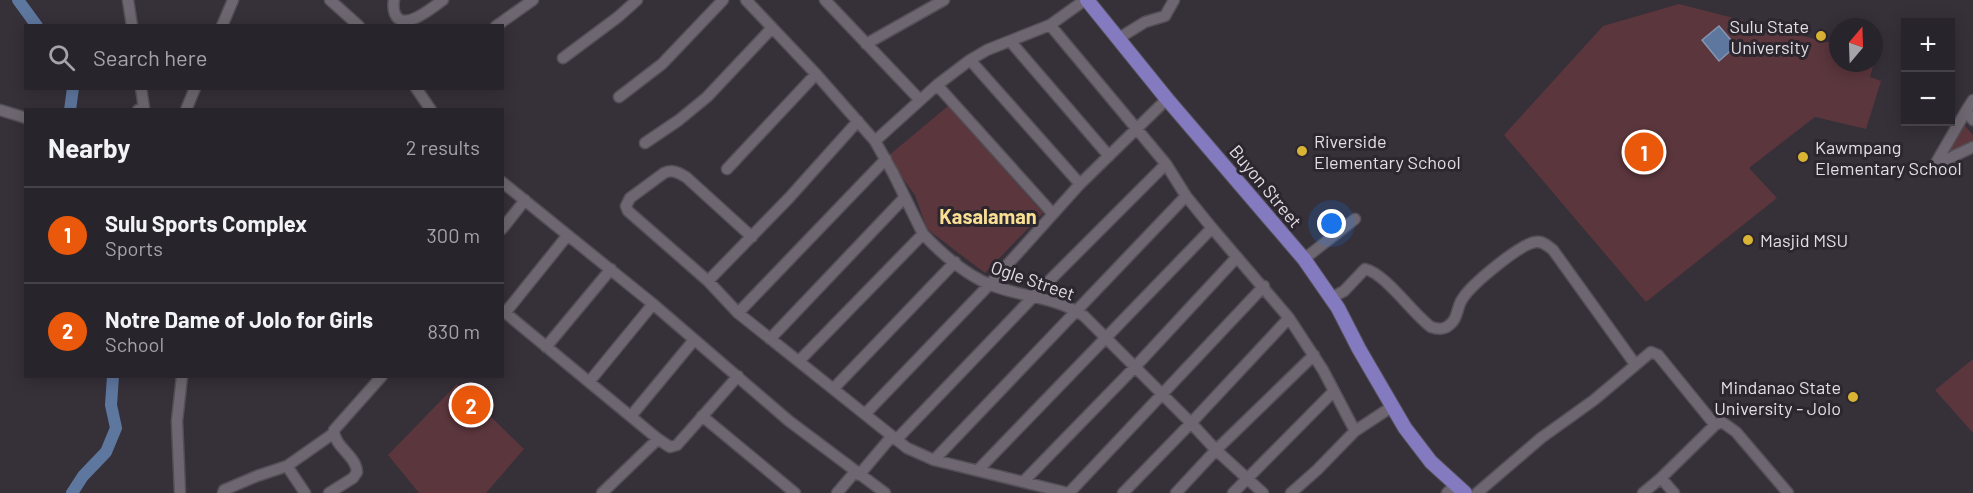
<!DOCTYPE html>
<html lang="en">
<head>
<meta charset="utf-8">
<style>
	:root { --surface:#28242b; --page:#302c33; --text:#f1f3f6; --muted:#a5a4a9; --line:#444147; --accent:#ea580c }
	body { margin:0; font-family:Barlow,sans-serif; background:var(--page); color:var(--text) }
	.controls { position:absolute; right:18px; top:18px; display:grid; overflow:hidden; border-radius:0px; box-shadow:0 3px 15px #0003 }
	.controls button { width:54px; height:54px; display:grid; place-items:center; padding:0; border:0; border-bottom:2px solid var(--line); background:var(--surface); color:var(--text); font:30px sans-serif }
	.compass { position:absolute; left:1829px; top:18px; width:54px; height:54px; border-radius:50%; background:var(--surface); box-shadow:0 3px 15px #0003; rotate:19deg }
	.you { position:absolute; left:1332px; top:224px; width:21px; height:21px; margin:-15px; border:4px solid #fff; border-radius:50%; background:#1a73e8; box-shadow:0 0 0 9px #1a73e833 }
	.badge { display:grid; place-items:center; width:39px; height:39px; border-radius:50%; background:var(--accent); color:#fff; font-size:20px; font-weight:700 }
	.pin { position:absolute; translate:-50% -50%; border:3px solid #fff; box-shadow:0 2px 6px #0006 }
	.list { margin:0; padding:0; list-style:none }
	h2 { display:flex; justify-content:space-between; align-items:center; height:78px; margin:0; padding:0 24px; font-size:26px }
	h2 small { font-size:20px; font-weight:400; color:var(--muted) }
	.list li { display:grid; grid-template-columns:39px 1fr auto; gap:18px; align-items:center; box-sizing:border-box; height:96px; padding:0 24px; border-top:2px solid var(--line) }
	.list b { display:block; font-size:22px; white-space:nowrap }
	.list p { margin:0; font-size:20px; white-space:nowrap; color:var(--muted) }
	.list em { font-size:20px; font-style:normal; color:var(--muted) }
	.icon { flex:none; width:33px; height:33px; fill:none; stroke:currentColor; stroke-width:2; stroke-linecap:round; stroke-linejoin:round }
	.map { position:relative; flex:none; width:1973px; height:493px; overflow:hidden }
	.search { position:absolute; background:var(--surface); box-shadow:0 3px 15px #0003; left:24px; top:24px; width:480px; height:66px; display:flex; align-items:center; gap:15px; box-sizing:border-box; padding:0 21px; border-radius:0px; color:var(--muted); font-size:22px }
	.panel { position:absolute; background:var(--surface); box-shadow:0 3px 15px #0003; left:24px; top:108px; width:480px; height:270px; border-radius:0px }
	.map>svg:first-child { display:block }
	.green { fill:#5b363d }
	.water { fill:#5e779e; stroke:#8596b3; stroke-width:1.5 }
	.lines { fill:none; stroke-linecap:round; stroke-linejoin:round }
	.river { stroke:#5e779e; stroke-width:12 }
	.minor-casing { stroke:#544f57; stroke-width:13 }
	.major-casing { stroke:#544f57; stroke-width:16 }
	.minor { stroke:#6e6771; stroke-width:10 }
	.major { stroke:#847abf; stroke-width:14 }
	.poi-dot { fill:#d9b434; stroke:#2c262f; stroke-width:2 }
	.labels { text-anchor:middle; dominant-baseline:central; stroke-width:6; stroke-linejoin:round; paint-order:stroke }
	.poi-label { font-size:18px; fill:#e1dde3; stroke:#2c262f; text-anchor:start }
	.street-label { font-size:18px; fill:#e1dde3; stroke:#2c262f }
	.neighbourhood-label { font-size:20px; font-weight:bold; fill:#f9df93; stroke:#2c262f }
</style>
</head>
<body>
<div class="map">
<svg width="1973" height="493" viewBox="0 0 1973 493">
	<rect width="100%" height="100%" fill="#363039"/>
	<path class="green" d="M1679,4L1838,45V63H1874L1870,77L1881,81L1866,129L1815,117L1749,168L1777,198L1646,302L1504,135L1603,26Z
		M948,106L1043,213L985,273L927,229L915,195L887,157Z
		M1961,121L1973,135V142L1938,160Z
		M1973,359V433L1935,390Z
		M457,384L524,449L486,493H419L388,455Z"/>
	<path class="water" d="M1719,26L1736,46L1719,61L1702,40Z"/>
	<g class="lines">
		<path class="river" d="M18,0L37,26
			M70,110L73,88
			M72,493L83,476L106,452L116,428L111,405L113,376"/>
		<g class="minor-casing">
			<path id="minor" d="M128,0L132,26
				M330,0L359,26
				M394,0C393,5 393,9 395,14C403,33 433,7 443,0
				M746,0L816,74L875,141L893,173L923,234C941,253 966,275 991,285C1020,297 1057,297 1084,316L1191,423L1216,450L1263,493
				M825,0L920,100
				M1050,25L1166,164L1186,196L1212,228L1289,318L1323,370L1355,431
				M222,26L233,0
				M496,26L533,0
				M1119,38L1145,22L1165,16L1174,0
				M1010,41L1109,156
				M866,44L944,0
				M563,58L618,17L637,0
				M970,60L1080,184
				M937,85L1053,214
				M416,88L431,110
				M619,97L662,64L723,0
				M1973,100L1966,111L1973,120
				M0,110L26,118
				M138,110L144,108L141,88
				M186,110L195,88
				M1966,111L1937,161L1939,163L1973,147
				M858,121L789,198L708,281L738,313L907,448L934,460L1068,493
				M875,141L937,85L970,60L987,50L1050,25L1085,0
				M645,143L679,120L707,97L772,28
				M727,169L816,74
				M502,182L653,304L789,421L885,493
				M502,229L525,200
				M1304,259L1355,219
				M708,281L628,211L626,206L630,198L664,173C673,169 679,173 686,177L752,237
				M1331,298L1344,291L1365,269C1386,274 1412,313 1431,327C1437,329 1443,330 1448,326C1459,319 1456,307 1463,298C1472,284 1521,243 1536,242C1543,241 1548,246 1553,250L1635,364
				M502,310L658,439L670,447L677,445L738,376
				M505,313L567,236
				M738,313L886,159
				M770,339L905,197
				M546,347L611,269
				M799,361L923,234
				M589,382L653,304
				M834,388L955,262
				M866,413L990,284L1080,184L1167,99
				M631,416L694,340
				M702,416L795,493
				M896,440L1033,297L1166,164
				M934,460L1186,196
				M287,466L305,493
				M978,470L1212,228
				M859,475L892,436
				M1661,478L1674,493
				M1024,481L1134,368L1237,257
				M180,493L177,421L182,376
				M223,493L224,490L257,476L287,466L334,433
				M329,493L353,478L357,472C356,455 334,447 334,430L382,376
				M602,493L658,439
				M837,493L855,472
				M1069,493L1264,286
				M1123,493L1191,423L1289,318
				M1176,493L1216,450L1314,355
				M1233,493L1333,392
				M1291,493L1317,470L1355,431L1393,406
				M1447,493L1455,485
				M1477,493L1541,438L1594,400L1651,352L1658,355L1715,425
				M1643,493L1661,478L1715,425L1722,422L1736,432L1788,493"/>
		</g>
		<g class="major-casing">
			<path id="major" d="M1087,0L1167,99L1304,259L1338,308L1359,349L1405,428L1431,462L1465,493"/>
		</g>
		<use href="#minor" class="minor"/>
		<use href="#major" class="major"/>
	</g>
	<g class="poi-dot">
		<circle cx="1821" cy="36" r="6"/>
		<circle cx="1302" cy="151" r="6"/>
		<circle cx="1803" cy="157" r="6"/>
		<circle cx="1748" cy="240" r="6"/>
		<circle cx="1853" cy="397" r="6"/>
	</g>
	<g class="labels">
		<g class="poi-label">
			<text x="1809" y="26" text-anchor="end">Sulu State<tspan x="1809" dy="21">University</tspan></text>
			<text x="1314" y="141">Riverside<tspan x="1314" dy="21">Elementary School</tspan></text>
			<text x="1815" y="147">Kawmpang<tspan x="1815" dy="21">Elementary School</tspan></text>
			<text x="1760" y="240">Masjid MSU</text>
			<text x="1841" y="387" text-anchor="end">Mindanao State<tspan x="1841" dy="21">University - Jolo</tspan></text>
		</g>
		<g class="street-label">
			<text transform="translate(1266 186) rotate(50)">Buyon Street</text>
			<text transform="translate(1033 280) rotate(19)">Ogle Street</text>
		</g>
		<g class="neighbourhood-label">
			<text x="988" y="216">Kasalaman</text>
		</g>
	</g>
</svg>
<div class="controls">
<button>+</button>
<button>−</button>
</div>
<svg class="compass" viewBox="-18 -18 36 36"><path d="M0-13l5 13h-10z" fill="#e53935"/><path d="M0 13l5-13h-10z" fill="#a5a4a9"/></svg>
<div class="you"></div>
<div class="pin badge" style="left:1644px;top:152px">1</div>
<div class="pin badge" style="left:471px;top:405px">2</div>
<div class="search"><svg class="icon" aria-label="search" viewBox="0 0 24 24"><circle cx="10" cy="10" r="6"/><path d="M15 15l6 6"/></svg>Search here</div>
<section class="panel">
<h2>Nearby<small>2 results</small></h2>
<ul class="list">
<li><span class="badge">1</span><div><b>Sulu Sports Complex</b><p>Sports</p></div><em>300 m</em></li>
<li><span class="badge">2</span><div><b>Notre Dame of Jolo for Girls</b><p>School</p></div><em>830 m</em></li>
</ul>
</section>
</div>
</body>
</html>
